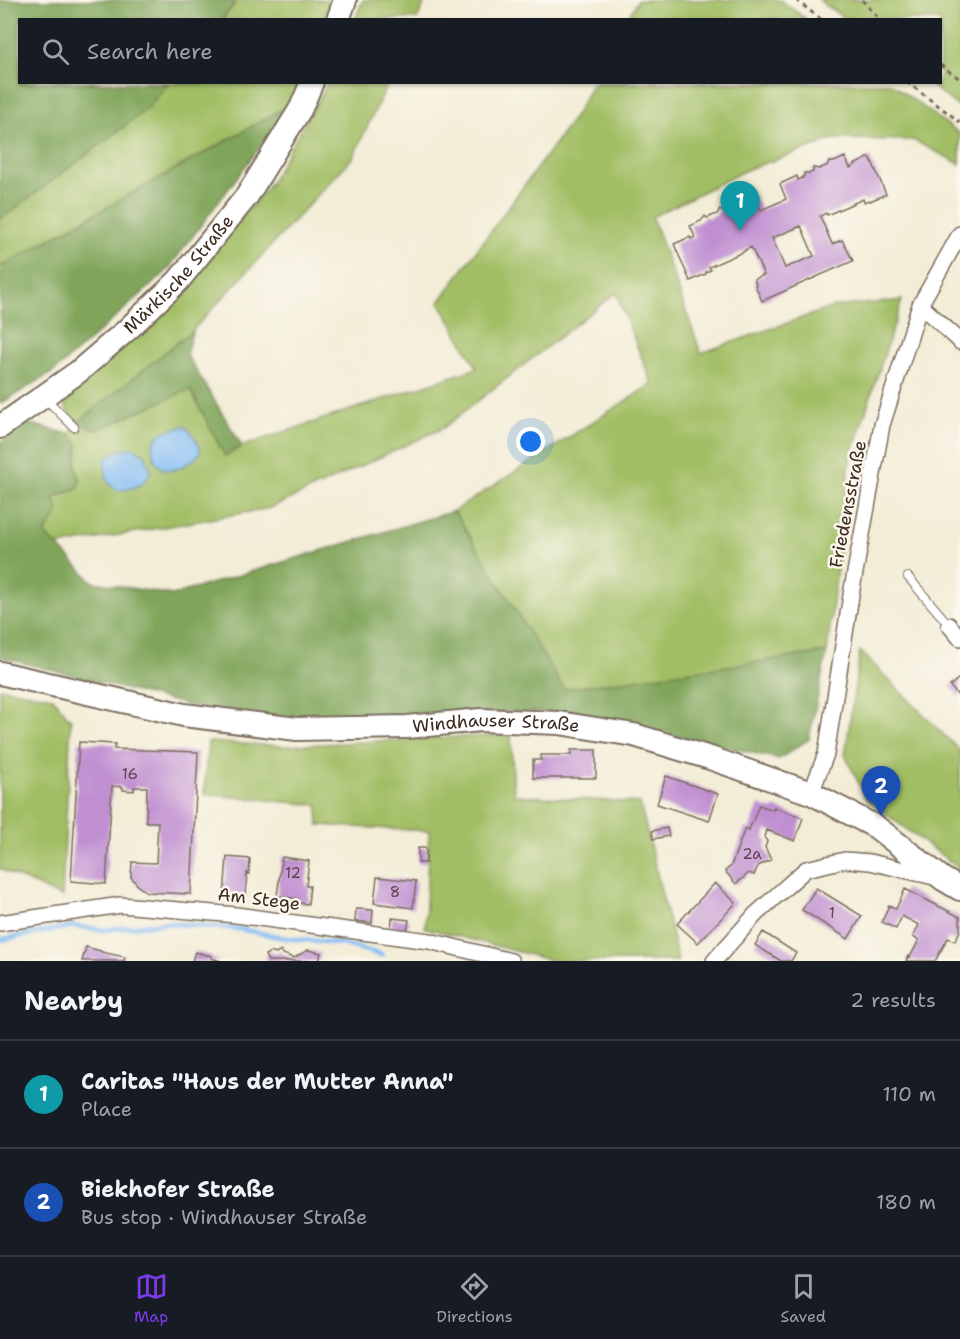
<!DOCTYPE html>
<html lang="en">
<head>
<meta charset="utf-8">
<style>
	:root { --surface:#171b24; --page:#20242c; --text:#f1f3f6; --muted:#9ea1a6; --line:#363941; --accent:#7c3aed }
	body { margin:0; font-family:"Shantell Sans",sans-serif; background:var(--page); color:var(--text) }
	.you { position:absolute; left:531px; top:442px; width:21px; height:21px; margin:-15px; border:4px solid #fff; border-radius:50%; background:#1a73e8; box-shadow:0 0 0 9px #1a73e833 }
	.badge { display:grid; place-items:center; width:39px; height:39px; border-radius:50%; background:var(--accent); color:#fff; font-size:20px; font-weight:700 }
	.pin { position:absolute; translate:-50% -50px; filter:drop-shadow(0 2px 3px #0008) }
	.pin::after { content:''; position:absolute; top:32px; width:21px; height:18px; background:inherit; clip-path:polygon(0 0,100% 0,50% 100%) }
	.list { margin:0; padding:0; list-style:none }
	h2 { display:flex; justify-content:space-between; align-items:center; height:78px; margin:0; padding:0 24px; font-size:26px }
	h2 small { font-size:20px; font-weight:400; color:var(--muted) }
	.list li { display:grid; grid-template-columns:39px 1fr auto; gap:18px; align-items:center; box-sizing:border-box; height:108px; padding:0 24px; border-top:2px solid var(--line) }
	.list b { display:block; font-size:22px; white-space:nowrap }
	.list p { margin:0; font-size:20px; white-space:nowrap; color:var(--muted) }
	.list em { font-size:20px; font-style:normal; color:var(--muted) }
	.icon { flex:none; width:33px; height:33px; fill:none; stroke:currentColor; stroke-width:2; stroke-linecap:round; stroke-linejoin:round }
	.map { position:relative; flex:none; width:960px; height:961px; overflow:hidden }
	.search { position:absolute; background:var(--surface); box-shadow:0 2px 4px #0004; left:18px; right:18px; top:18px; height:66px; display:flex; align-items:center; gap:15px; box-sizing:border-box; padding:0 21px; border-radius:0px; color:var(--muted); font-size:22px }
	.sheet { height:294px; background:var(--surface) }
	nav { display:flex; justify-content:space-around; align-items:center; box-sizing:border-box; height:84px; border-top:2px solid var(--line); background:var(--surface); font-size:16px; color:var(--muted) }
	nav a { display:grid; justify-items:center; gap:3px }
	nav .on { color:var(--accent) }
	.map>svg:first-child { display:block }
	.green { fill:#a1be65; stroke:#6e7442; stroke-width:1.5 }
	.forest { fill:#80a55a; stroke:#5e683c; stroke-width:1.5 }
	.water { fill:#83bdf5; stroke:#5f748a; stroke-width:1.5 }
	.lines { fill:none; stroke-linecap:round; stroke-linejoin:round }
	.stream { stroke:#83bdf5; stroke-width:5 }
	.building { fill:#c08fd1; fill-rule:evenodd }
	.service-casing { stroke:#7b6e5f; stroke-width:10 }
	.minor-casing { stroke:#7b6e5f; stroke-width:18 }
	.secondary-casing { stroke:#7b6e5f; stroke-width:26 }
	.path { stroke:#7b6e5f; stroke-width:3; stroke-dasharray:4.5 4.5; stroke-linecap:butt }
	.service { stroke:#fff; stroke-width:8 }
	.minor { stroke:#fff; stroke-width:15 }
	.secondary { stroke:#fff; stroke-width:22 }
	.labels { text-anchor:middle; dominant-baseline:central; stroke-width:5; stroke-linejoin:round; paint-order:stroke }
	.number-label { font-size:15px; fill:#5c434b }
	.street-label { font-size:18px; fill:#3b2a1e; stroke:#fbf7ec }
</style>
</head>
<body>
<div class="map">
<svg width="960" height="961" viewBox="0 0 960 961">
	<rect width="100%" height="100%" fill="#fbf7ec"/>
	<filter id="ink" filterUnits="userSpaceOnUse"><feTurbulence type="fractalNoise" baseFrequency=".0167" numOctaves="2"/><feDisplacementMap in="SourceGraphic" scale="12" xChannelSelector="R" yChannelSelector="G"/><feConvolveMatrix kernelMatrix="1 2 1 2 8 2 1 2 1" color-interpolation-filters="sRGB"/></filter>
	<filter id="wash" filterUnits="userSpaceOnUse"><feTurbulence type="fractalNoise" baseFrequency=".008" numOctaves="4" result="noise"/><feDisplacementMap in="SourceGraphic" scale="24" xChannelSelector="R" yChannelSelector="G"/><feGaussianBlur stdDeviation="1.35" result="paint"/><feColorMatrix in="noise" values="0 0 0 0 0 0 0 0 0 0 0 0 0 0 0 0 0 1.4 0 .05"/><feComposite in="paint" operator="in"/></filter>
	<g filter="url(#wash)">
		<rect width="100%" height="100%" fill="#f3edd7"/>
		<path class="green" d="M222,0H332L324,19L222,20L235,4Z
			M363,0H426L417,19H355Z
			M638,0H780L806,19H627Z
			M819,0H960V108L928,83L940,82V20L845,19Z
			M169,83H300L292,104L0,267V220L147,109Z
			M328,83H388L353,157L193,330L78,423L97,430L190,389L225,456L242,446L477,368L439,302L575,116L593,83H890L960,134V164L913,140L834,139L746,170L652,217L701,353L833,307L902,300L850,460L827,652L564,690L454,511L652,384L616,293L443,428L271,508L58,546L44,534L59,511L54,498L79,488L80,479L76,468L78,445L69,434L77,423L69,417L62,397L162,314L269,185Z
			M860,651L960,751V869L866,799L845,755Z
			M0,688L52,697L71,720L62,897L0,869Z
			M511,735L514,795L640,803L678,961H554L425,928L429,831L318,825V805L204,794L208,742L285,746L435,738Z"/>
		<path class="forest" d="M0,0H222L235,3L222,19L20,20V82L169,83L147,109L0,220Z
			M292,104L166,272L55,371L0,404V267Z
			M193,330L186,354L242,446L225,456L190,389L97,430L77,423Z
			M26,423L69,434L78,444L76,468L80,479L79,487L54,498L59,511L44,534L58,546L93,582L173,595L454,511L564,689L827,652L809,739L779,759L575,712H452L301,720L191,706L0,657V443Z"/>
		<path class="water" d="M185,426C191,432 199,441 200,450C201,458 178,470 171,470C168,470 164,470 162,468C156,465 154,458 153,452C150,433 171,429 185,426Z
			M134,448L145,455L151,471C144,487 135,487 120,491C103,482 106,477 105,460C113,451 123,449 134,448Z"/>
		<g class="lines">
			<path class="stream" d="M0,940L74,926L103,930L164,923L239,929L286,938L343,944L382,955"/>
		</g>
		<g id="blocks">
			<path class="building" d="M845,157L850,168L854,166V165L870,157L886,194L870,201L869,200L864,202L863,199L827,215L826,213L820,216L832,244L842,240L853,261L762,301L755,285L756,284L754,279L764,275L751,247L745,250V251L709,267L711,270L706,272V274L690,281L674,244L690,237L691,239L695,237L690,226L701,221L705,216L707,218L717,214L720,210L723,212L726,210L729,206L732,208L734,207V209L739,207L737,203L754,195L761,210L786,199L780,184L797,176L798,180L803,178L802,177L804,176V173H810L813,172V168L819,169L828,165L829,162H834ZM801,226L814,256L785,268L772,238Z
				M959,678L960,680V698L950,686Z
				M79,742L115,744L114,749L198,752L191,894L147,892L139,887L131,877L132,862L156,863L158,822H146L147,787H134V791L123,790V787L112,786L106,884L71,881Z
				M571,750H596V778H533V760H541V755H571Z
				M666,776L718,794L709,821L657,804Z
				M759,805L773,810L774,807L803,818L795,841L767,830L765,837L767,842L765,847L771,860L758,866L754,875L749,873L736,884L725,871L731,866L745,828L749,830Z
				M667,828L669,836L653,839L652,831Z
				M418,848H426V863H418Z
				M227,857L250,859L249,874L247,873L245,897L224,896Z
				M282,857L309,861L306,886H310L308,904L298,903L299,899L277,896Z
				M377,877L416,881L413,908L374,903Z
				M715,883L736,903L698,943L677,924Z
				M816,888L862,916L848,939L802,910Z
				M905,889L960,917V931L955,941L948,938L935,961H906L908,956L910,957L919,940L913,937L919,925L902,916L896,929L882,922L889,905L896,909Z
				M356,909L373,910L372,923L355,921Z
				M392,918L409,920L407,931L391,929Z
				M763,932L796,953L791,961H781L755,945Z
				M86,947L101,951V952L125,957L124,961H82Z
				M308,950L321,953L319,961H268L265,955L270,952L276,954L281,951L283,954L294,958Z
				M195,952L212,956L211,958L221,961H192Z"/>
		</g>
	</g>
	<g filter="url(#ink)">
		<use href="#blocks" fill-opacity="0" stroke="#7b6e5f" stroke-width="1.5"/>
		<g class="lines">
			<g class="service-casing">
				<path id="service" d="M44,397L74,427
					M908,577L949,625"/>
			</g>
			<g class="minor-casing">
				<path id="minor" d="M920,305L959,340L960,342
					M949,625L960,638
					M811,793L826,754L852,589L882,425L920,305L960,234
					M0,923L121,905L236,915L429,941L511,961
					M714,961L756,914L806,869L845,860L870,862L934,877"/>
			</g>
			<g class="secondary-casing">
				<g id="secondary">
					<path d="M338,20L345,0"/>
					<path id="s1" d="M0,427L78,372L128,329L178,281L247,196L301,108L312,82"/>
					<path id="s2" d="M0,673L184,715L297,729L407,727L481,720L559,723L634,735L710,758L811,793L876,827L943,879L960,889"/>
				</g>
			</g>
			<path class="path" d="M796,0L822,20
				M862,0L880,20
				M940,65L960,79
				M907,82L960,122"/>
			<use href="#service" class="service"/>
			<use href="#minor" class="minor"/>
			<use href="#secondary" class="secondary"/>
		</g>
	</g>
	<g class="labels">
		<g class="number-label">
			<text x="130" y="774">16</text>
			<text x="752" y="854">2a</text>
			<text x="293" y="873">12</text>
			<text x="395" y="892">8</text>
			<text x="832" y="913">1</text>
		</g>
		<g class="street-label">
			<text stroke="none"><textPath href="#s1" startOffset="236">Märkische Straße</textPath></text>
			<text transform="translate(848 504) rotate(-79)">Friedensstraße</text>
			<text stroke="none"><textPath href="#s2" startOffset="502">Windhauser Straße</textPath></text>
			<text transform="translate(259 899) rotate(7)">Am Stege</text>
		</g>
	</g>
</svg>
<div class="you"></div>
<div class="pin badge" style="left:740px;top:231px;background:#0f9aa8">1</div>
<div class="pin badge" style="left:881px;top:816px;background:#1a4fb4">2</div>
<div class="search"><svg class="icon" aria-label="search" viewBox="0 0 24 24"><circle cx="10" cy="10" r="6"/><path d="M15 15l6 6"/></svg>Search here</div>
</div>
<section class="sheet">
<h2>Nearby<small>2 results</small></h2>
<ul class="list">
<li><span class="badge" style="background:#0f9aa8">1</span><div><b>Caritas &quot;Haus der Mutter Anna&quot;</b><p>Place</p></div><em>110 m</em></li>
<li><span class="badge" style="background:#1a4fb4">2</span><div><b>Biekhofer Straße</b><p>Bus stop · Windhauser Straße</p></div><em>180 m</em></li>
</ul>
</section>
<nav>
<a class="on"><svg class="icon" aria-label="map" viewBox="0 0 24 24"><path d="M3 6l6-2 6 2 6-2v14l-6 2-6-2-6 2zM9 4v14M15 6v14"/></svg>Map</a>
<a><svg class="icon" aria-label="directions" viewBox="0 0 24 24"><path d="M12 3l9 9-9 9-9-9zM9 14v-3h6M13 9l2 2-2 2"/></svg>Directions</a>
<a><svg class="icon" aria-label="saved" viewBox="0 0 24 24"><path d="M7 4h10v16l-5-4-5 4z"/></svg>Saved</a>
</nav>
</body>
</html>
